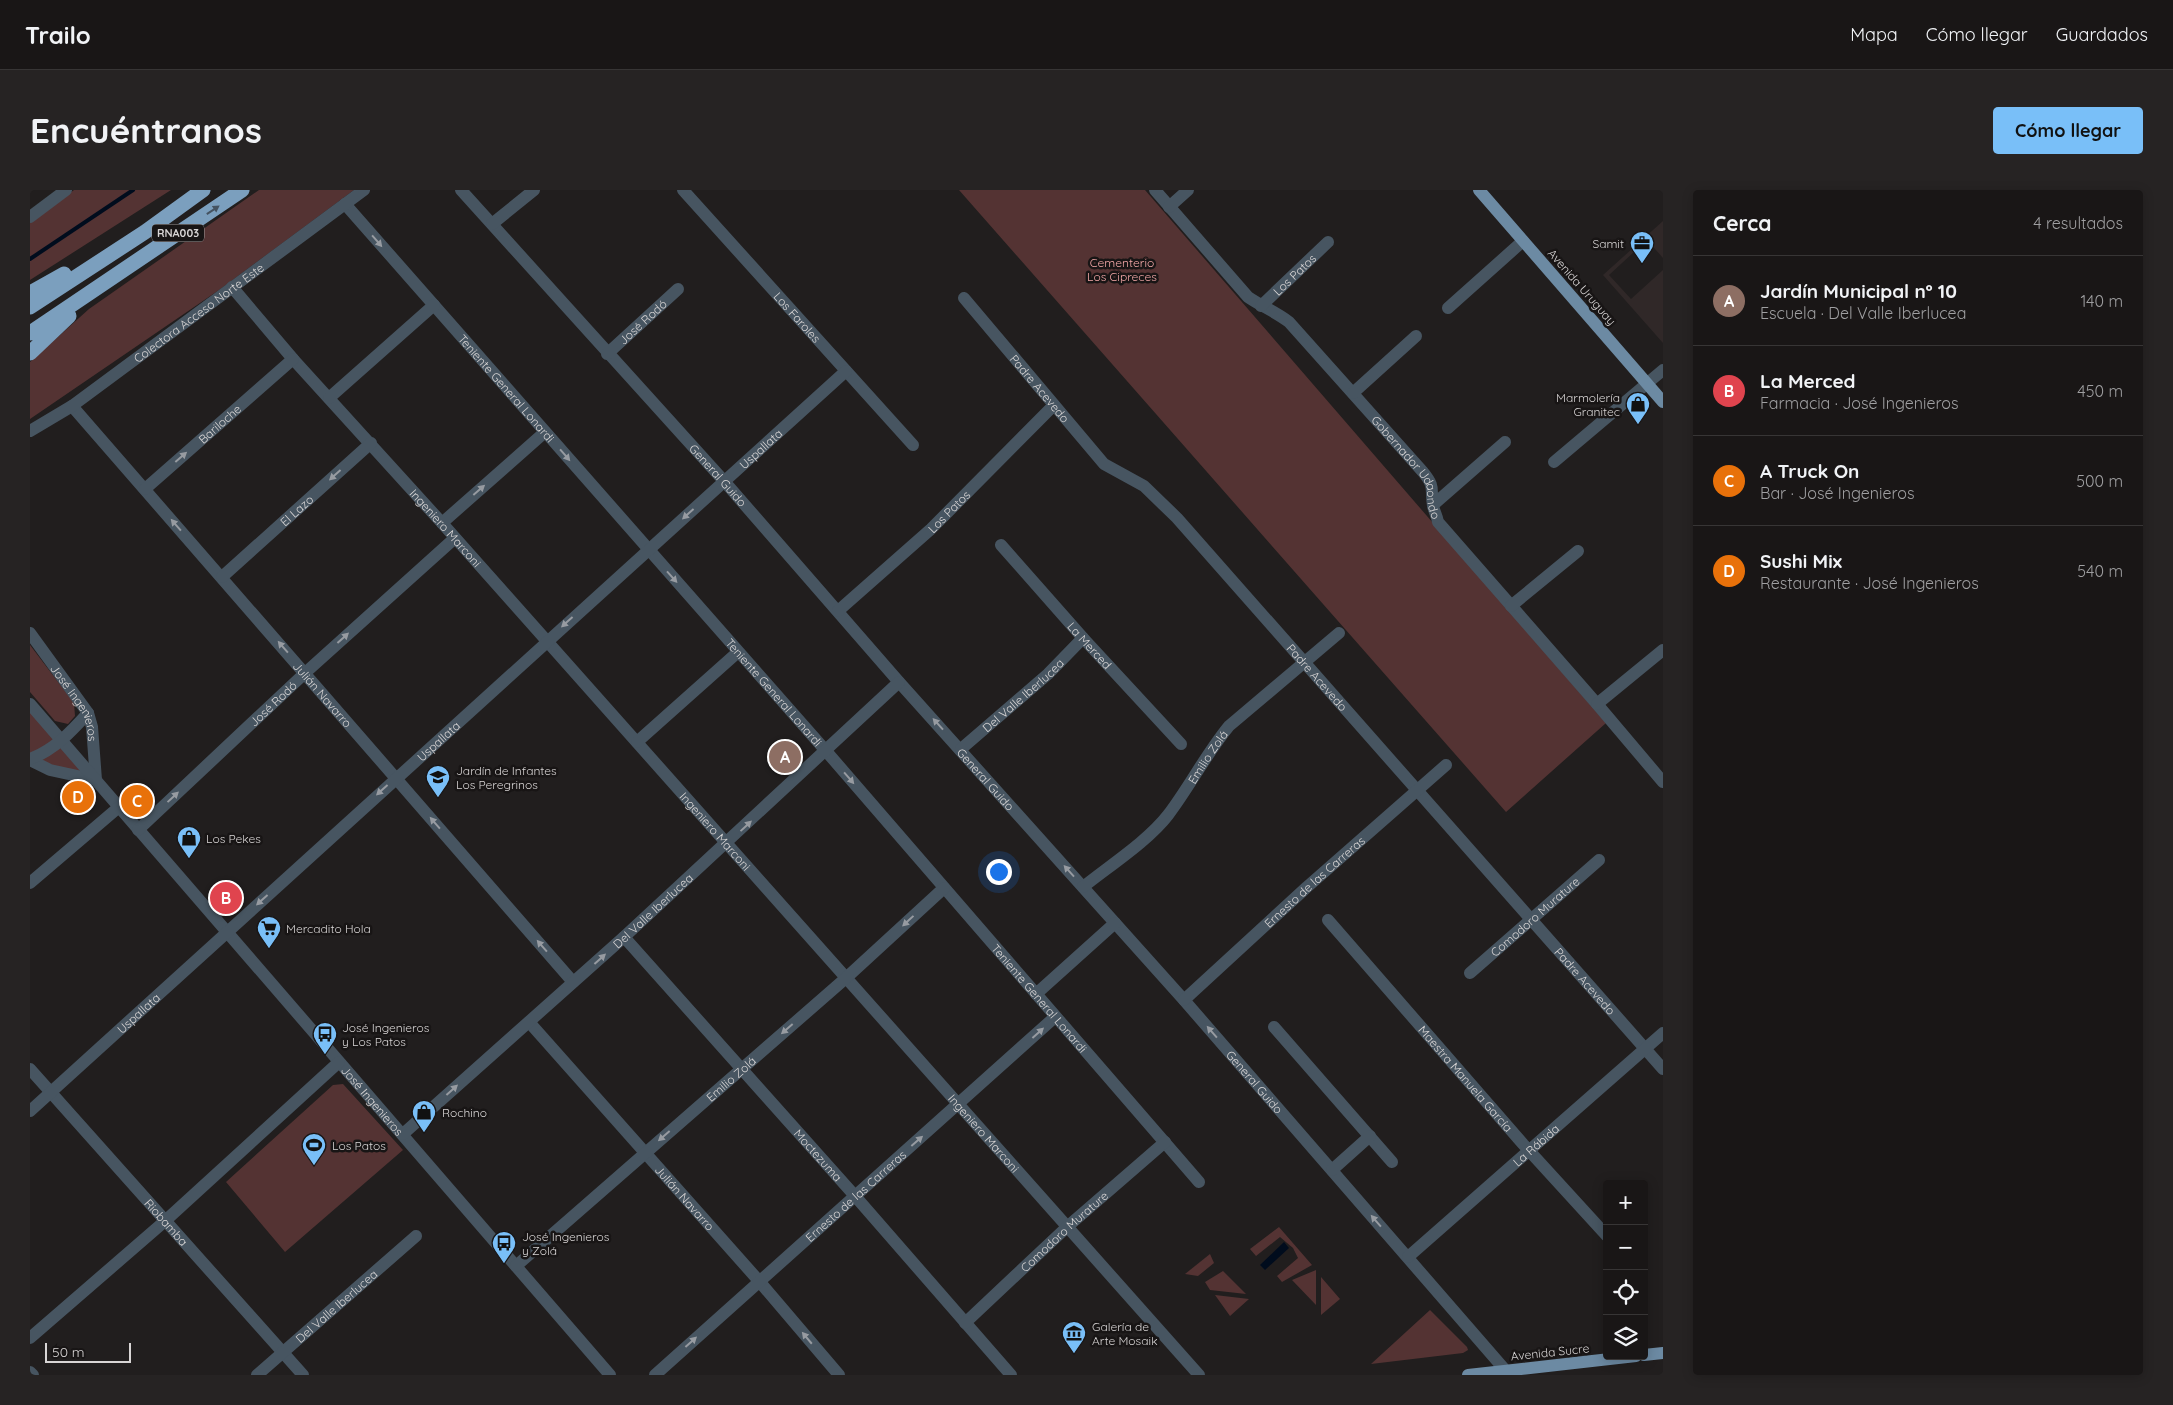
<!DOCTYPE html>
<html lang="es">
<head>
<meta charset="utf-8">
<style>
	:root { --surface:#191616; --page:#262323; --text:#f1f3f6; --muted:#9f9fa1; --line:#373535; --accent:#79bff8 }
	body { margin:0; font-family:Quicksand,sans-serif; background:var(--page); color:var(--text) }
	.controls { position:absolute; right:15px; bottom:15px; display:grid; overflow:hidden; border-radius:5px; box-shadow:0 2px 12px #0003 }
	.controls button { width:45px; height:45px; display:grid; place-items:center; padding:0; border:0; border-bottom:1px solid var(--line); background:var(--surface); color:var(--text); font:25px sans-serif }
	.scale { position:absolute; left:15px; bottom:12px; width:86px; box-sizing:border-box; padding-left:5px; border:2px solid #d8d5d5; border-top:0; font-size:14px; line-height:18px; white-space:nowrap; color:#d8d5d5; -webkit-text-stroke:4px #181515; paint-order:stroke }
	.you { position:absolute; left:968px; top:681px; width:18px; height:18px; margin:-12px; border:4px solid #fff; border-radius:50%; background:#1a73e8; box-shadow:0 0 0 8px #1a73e833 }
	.badge { display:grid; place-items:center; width:32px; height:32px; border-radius:50%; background:var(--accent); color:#fff; font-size:16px; font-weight:700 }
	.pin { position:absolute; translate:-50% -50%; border:2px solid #fff; box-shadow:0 1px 5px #0006 }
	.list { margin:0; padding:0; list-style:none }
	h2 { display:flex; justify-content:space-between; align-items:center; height:65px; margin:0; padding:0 20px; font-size:21px }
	h2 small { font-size:16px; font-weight:400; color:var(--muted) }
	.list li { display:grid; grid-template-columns:32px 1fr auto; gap:15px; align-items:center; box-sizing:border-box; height:90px; padding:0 20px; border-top:1px solid var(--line) }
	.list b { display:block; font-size:19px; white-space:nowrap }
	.list p { margin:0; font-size:16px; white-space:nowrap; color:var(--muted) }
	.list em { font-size:16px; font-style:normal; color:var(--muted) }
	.icon { flex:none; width:28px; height:28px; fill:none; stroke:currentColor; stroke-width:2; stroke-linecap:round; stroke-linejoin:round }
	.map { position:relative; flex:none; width:1633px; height:1185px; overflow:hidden; border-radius:5px }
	header { display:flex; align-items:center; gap:30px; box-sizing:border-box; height:70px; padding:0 25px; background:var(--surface); border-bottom:1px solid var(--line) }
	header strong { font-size:24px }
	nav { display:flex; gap:28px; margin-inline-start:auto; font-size:18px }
	.intro { display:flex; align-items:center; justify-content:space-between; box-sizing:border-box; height:120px; padding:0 30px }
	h1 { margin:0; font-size:35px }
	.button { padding:12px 22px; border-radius:5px; background:var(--accent); color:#111; font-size:18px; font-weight:700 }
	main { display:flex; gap:30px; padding:0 30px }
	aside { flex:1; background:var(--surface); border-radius:5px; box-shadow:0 2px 12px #0003 }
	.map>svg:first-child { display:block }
	.built { fill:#302828 }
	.green { fill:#543333 }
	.water { fill:#000c1d }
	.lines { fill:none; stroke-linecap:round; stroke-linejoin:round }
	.stream { stroke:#000c1d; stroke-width:4 }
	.minor { stroke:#475561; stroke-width:12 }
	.major { stroke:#6c8aa3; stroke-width:12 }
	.highway { stroke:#7b9fbe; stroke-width:15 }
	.oneway { fill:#455361 }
	.oneway2 { fill:#979ba1 }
	.labels { text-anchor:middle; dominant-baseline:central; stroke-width:5; stroke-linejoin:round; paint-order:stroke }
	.shield { fill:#181515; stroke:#9e9b9b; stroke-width:1 }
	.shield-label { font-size:11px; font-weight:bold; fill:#d8d5d5 }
	.poi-label { font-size:12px; fill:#d8d5d5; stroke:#181515; text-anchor:start }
	.park-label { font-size:12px; fill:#f5a9a9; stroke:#181515 }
	.street-label { font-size:12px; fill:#d8d5d5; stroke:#181515 }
</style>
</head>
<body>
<header>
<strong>Trailo</strong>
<nav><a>Mapa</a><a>Cómo llegar</a><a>Guardados</a></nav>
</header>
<div class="intro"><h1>Encuéntranos</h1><a class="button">Cómo llegar</a></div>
<main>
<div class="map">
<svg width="1633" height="1185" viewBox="0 0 1633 1185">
	<rect width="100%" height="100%" fill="#211e1e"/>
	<path class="built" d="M1633,31V68L1617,50L1579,85L1601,109L1633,80V153L1573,85Z"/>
	<path class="green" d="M44,0H141L0,90V32Z
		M229,0H324L189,100L0,229V172L59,119Z
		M929,0H1115L1576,533L1476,622Z
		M0,455L44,513L45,526L38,534L25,531L0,502Z
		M0,522L56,584L22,578L0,566Z
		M313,894L373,960L255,1062L196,992L303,895Z
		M1249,1037L1282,1075L1252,1092L1247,1086L1268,1068L1263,1058L1250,1047L1226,1066L1220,1059Z
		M1180,1064L1184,1073L1168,1086L1155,1084Z
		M1286,1080V1115L1262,1090Z
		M1193,1081L1216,1104L1180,1100L1175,1092Z
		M1291,1087L1310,1109L1291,1125Z
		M1185,1105L1219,1109L1200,1126Z
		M1400,1120L1437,1157L1438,1160L1433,1163L1341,1174Z"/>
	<path class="water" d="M1254,1052L1259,1058L1235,1080L1230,1075Z"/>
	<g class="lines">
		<path class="stream" d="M0,69L103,0"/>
		<g class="minor">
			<path id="s1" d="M431,0L694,291L869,492L1154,810L1476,1181"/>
			<path id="s2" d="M653,0L883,255"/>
			<path id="s3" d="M1125,0L1218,107C1231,116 1246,122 1259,132L1393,282C1406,298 1400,298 1403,316C1404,321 1407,326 1408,332L1567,514L1633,592"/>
			<path id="s4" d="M315,14L796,561L1169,992"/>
			<path d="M1139,17L1158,0"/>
			<path d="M0,27L36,0"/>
			<path d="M462,34L504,0"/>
			<path id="s5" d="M202,97L263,169L412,333L1169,1185"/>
			<path id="s6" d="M934,108L1074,274L1114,296L1147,328L1633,879"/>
			<path id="s7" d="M1231,116L1298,52"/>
			<path d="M1418,118L1493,51"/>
			<path id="s8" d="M577,164L648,99"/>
			<path d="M1323,203L1386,146"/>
			<path d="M299,208L404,115"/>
			<path id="s9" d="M42,216L543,792"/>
			<path id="s10" d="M0,241L42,216L334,0"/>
			<path d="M1524,272L1633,180"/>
			<path id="s11" d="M115,299L263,169"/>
			<path d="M1403,315L1475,252"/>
			<path d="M412,333L515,242"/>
			<path id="s12" d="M971,355L1053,448L1151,554"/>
			<path id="s13" d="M192,387L341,253"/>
			<path d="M1481,416L1548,361"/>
			<path id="s14" d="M808,421L901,339L1024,215"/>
			<path id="s15" d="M0,443L58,523L62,537L66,590L20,580L0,570"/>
			<path id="s16" d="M0,514L580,1185"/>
			<path d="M1567,514L1633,460"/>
			<path d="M607,552L708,462"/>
			<path id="s17" d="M931,559L1018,484L1053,448"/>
			<path d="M0,569C24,560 41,542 58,523"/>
			<path id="s18" d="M108,640L275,483L425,348"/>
			<path d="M0,693L89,617"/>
			<path id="s19" d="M1053,697C1079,676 1118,651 1138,625C1160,596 1176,564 1199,536L1309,443"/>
			<path id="s20" d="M1298,730L1493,954L1577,1046"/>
			<path id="s21" d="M594,747L825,1006L981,1185"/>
			<path id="s22" d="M1440,783L1569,670"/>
			<path d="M1006,804L1085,733"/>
			<path id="s23" d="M1154,810L1277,697L1416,575"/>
			<path id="s24" d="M499,832L729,1091L809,1185"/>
			<path d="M1244,837L1362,972"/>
			<path id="s25" d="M0,879L273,1185"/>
			<path id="s26" d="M0,921L816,181"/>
			<path id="s27" d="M373,944L594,747L869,492"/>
			<path d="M1302,980L1340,946"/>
			<path id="s28" d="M1378,1067L1633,843"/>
			<path id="s29" d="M486,1076L816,788L914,698"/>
			<path id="s30" d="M935,1133L1037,1037L1135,952"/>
			<path d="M0,1148L135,1031L309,872"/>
			<path d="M0,1182L3,1185"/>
			<path id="s31" d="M227,1185L386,1046"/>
			<path id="s32" d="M625,1185L1025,827"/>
		</g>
		<path class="major" d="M1449,0L1633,212
			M1614,1165L1633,1163
			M1438,1185L1606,1166"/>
		<path class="highway" d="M0,103L34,84
			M0,117L115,42L173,0
			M0,143L212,0
			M0,163L39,126"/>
	</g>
	<defs><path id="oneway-solid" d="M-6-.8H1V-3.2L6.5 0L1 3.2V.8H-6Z" transform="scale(1.25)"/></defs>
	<use class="oneway" href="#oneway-solid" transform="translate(183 20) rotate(-34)"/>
	<g class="oneway2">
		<use href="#oneway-solid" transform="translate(347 51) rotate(49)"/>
		<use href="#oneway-solid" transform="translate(535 265) rotate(49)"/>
		<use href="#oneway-solid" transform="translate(151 267) rotate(-41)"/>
		<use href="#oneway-solid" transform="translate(305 285) rotate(138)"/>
		<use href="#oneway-solid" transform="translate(449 300) rotate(-41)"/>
		<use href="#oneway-solid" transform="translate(658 324) rotate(138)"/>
		<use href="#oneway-solid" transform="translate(146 335) rotate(-131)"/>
		<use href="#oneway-solid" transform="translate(642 387) rotate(48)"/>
		<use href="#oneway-solid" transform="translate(537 432) rotate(138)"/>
		<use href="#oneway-solid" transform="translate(313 448) rotate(-42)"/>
		<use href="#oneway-solid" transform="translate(253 457) rotate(-131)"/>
		<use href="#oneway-solid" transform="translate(908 534) rotate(-132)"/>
		<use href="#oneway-solid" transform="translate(819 588) rotate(49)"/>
		<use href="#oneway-solid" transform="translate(352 600) rotate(138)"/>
		<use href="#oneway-solid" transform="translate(143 607) rotate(-43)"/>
		<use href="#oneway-solid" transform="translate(405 633) rotate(-131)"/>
		<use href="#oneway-solid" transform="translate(716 636) rotate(-43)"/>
		<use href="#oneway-solid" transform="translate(1039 681) rotate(-132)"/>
		<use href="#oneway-solid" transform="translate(232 710) rotate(138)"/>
		<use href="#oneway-solid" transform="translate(878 731) rotate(137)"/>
		<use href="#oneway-solid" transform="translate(512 756) rotate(-131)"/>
		<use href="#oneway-solid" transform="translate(570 769) rotate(-42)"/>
		<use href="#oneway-solid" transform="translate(757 839) rotate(139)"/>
		<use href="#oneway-solid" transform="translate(1182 842) rotate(-131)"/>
		<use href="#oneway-solid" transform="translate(1008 843) rotate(-42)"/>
		<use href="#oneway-solid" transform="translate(422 900) rotate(-42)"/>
		<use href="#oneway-solid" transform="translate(634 946) rotate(139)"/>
		<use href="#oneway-solid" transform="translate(887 951) rotate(-41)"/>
		<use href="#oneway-solid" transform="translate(1346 1031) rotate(-131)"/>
		<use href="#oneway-solid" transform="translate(777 1148) rotate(-130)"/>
		<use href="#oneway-solid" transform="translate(661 1152) rotate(-42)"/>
	</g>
	<defs>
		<g id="office-pin" transform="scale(1.25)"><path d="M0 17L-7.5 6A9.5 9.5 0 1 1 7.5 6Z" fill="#79bff8" stroke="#181515"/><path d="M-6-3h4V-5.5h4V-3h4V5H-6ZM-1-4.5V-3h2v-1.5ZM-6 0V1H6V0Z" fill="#111"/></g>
		<g id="shop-pin" transform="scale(1.25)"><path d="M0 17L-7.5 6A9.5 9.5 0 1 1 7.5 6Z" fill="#79bff8" stroke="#181515"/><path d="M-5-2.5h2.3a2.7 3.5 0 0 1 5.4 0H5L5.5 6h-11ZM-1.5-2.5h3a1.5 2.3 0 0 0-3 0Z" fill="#111"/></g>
		<g id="school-pin" transform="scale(1.25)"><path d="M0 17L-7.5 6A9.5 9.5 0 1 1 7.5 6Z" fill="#79bff8" stroke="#181515"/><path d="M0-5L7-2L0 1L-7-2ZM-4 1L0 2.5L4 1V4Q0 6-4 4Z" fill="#111"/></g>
		<g id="supermarket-pin" transform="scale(1.25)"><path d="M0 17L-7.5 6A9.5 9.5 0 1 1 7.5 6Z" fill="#79bff8" stroke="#181515"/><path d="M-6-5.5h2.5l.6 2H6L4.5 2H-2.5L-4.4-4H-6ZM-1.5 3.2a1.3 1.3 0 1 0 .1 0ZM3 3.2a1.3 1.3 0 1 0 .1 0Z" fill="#111"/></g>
		<g id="bus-pin" transform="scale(1.25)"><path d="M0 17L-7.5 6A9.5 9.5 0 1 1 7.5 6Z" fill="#79bff8" stroke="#181515"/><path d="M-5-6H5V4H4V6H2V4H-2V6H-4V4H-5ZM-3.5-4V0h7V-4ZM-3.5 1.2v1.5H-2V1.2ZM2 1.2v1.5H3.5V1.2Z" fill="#111"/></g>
		<g id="stadium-pin" transform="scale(1.25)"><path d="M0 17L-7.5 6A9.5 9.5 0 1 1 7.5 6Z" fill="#79bff8" stroke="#181515"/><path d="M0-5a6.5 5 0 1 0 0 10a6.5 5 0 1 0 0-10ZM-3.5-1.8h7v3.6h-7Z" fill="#111"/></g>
		<g id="museum-pin" transform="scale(1.25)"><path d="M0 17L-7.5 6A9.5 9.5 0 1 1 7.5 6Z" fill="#79bff8" stroke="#181515"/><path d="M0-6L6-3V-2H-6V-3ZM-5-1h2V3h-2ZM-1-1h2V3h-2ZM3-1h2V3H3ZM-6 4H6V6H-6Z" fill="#111"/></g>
	</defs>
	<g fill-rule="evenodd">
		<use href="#office-pin" x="1612" y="53"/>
		<use href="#shop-pin" x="1608" y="214"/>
		<use href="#school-pin" x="408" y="587"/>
		<use href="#shop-pin" x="159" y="648"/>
		<use href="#supermarket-pin" x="239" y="738"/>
		<use href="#bus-pin" x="295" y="844"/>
		<use href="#shop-pin" x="394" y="922"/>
		<use href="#stadium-pin" x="284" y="955"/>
		<use href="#bus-pin" x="474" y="1053"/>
		<use href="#museum-pin" x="1044" y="1143"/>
	</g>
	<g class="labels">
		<rect class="shield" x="122" y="34.5" width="52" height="17" rx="4"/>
		<g class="shield-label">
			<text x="148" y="43">RNA003</text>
		</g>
		<g class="poi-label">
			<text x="1594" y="53" text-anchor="end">Samit</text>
			<text x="1590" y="207" text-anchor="end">Marmolería<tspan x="1590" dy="14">Granitec</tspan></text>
			<text x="426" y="580">Jardín de Infantes<tspan x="426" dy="14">Los Peregrinos</tspan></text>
			<text x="176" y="648">Los Pekes</text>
			<text x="256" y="738">Mercadito Hola</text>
			<text x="312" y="837">José Ingenieros<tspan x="312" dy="14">y Los Patos</tspan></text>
			<text x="412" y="922">Rochino</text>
			<text x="302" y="955">Los Patos</text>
			<text x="492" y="1046">José Ingenieros<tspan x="492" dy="14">y Zolá</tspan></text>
			<text x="1062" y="1136">Galería de<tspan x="1062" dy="14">Arte Mosaik</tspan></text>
		</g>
		<g class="park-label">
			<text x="1092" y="72">Cementerio<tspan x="1092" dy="14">Los Cipreces</tspan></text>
		</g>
		<g class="street-label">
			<text stroke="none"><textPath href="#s7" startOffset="46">Los Patos</textPath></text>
			<text transform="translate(1552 97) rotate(49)">Avenida Uruguay</text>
			<text stroke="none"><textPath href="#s10" startOffset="206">Colectora Acceso Norte Este</textPath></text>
			<text stroke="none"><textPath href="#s2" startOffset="171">Los Faroles</textPath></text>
			<text stroke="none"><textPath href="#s8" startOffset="48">José Rodó</textPath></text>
			<text stroke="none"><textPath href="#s6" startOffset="118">Padre Acevedo</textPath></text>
			<text stroke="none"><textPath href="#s4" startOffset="245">Teniente General Lonardi</textPath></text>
			<text stroke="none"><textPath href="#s11" startOffset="99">Bariloche</textPath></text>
			<text stroke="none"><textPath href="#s26" startOffset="986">Uspallata</textPath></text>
			<text stroke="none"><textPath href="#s3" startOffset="379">Gobernador Udaondo</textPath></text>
			<text stroke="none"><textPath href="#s1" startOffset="384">General Guido</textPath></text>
			<text stroke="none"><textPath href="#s13" startOffset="100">El Lazo</textPath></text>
			<text stroke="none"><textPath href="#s14" startOffset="149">Los Patos</textPath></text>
			<text stroke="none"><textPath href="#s5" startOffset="322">Ingeniero Marconi</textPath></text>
			<text stroke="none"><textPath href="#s12" startOffset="134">La Merced</textPath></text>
			<text stroke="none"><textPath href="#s6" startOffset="521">Padre Acevedo</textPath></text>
			<text stroke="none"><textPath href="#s4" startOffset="650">Teniente General Lonardi</textPath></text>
			<text stroke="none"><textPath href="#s9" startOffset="382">Julián Navarro</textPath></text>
			<text stroke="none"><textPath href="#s17" startOffset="82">Del Valle Iberlucea</textPath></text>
			<text stroke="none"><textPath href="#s18" startOffset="185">José Rodó</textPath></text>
			<text stroke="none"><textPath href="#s15" startOffset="84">José Ingenieros</textPath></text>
			<text stroke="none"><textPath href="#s26" startOffset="551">Uspallata</textPath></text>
			<text stroke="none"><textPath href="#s19" startOffset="182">Emilio Zolá</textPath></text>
			<text stroke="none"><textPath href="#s1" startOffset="789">General Guido</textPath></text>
			<text stroke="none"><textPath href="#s5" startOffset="728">Ingeniero Marconi</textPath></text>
			<text stroke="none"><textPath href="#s23" startOffset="176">Ernesto de las Carreras</textPath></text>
			<text stroke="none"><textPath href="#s27" startOffset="335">Del Valle Iberlucea</textPath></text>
			<text stroke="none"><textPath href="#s22" startOffset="86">Comodoro Murature</textPath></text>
			<text stroke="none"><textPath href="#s6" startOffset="926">Padre Acevedo</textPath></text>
			<text stroke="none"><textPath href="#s4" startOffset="1055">Teniente General Lonardi</textPath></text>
			<text stroke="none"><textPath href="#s26" startOffset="146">Uspallata</textPath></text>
			<text stroke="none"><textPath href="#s29" startOffset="285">Emilio Zolá</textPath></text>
			<text stroke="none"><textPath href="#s20" startOffset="210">Maestra Manuela García</textPath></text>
			<text stroke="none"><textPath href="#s1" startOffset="1194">General Guido</textPath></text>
			<text stroke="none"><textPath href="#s16" startOffset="524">José Ingenieros</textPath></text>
			<text stroke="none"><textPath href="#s5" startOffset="1132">Ingeniero Marconi</textPath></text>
			<text stroke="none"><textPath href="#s28" startOffset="170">La Rábida</textPath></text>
			<text stroke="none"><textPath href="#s21" startOffset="292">Moctezuma</textPath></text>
			<text stroke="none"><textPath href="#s32" startOffset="269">Ernesto de las Carreras</textPath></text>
			<text stroke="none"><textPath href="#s24" startOffset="235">Julián Navarro</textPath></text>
			<text stroke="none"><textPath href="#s25" startOffset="205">Riobamba</textPath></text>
			<text stroke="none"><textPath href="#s30" startOffset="135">Comodoro Murature</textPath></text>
			<text stroke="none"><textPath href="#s31" startOffset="105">Del Valle Iberlucea</textPath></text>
			<text transform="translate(1520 1162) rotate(-6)">Avenida Sucre</text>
		</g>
	</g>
</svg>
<div class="controls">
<button>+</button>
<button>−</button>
<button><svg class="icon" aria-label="locate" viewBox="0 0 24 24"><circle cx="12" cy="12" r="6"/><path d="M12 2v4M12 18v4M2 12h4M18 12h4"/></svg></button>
<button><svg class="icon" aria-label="layers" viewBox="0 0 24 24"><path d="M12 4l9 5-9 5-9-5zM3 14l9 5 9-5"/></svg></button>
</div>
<div class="scale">50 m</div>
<div class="you"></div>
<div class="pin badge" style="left:755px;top:567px;background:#8d6e63">A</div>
<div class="pin badge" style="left:196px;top:708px;background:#e0444e">B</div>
<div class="pin badge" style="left:107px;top:611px;background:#e8710a">C</div>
<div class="pin badge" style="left:48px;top:607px;background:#e8710a">D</div>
</div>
<aside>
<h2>Cerca<small>4 resultados</small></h2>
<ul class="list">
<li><span class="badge" style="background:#8d6e63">A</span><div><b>Jardín Municipal nº 10</b><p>Escuela · Del Valle Iberlucea</p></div><em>140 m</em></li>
<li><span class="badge" style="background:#e0444e">B</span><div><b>La Merced</b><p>Farmacia · José Ingenieros</p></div><em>450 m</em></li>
<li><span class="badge" style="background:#e8710a">C</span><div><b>A Truck On</b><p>Bar · José Ingenieros</p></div><em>500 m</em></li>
<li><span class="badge" style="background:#e8710a">D</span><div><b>Sushi Mix</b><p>Restaurante · José Ingenieros</p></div><em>540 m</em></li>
</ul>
</aside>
</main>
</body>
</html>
